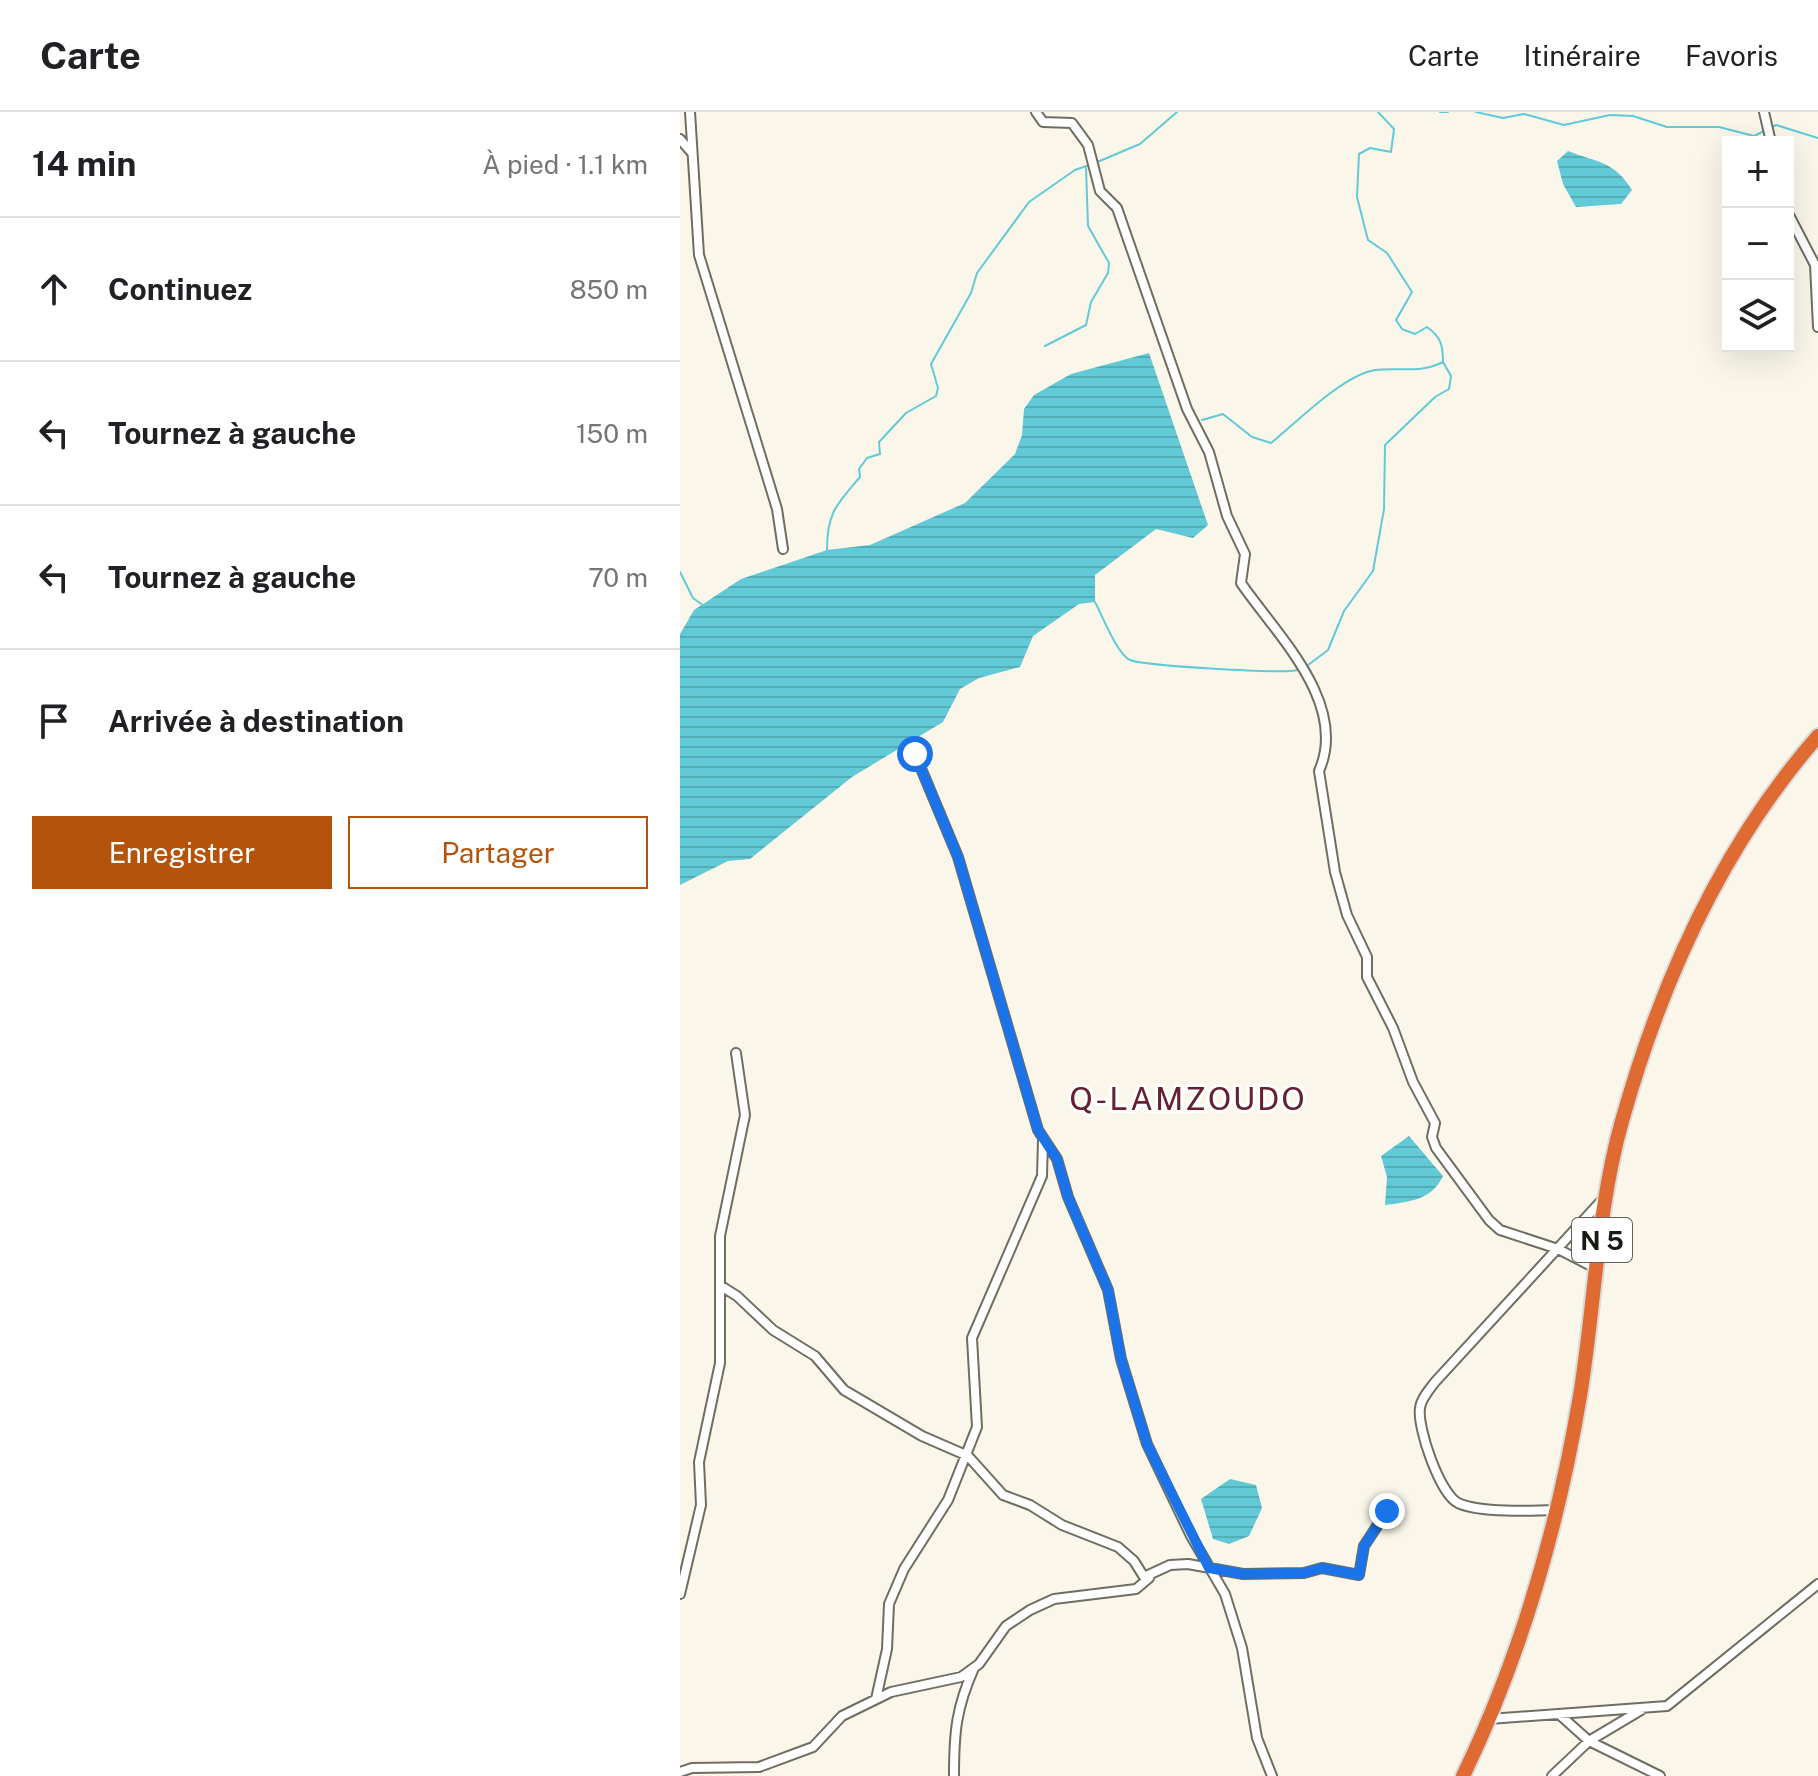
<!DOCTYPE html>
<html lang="fr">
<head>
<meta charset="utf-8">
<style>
	:root { --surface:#fff; --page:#f6f6f6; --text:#202124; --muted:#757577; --line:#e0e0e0; --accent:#b45309 }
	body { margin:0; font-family:"Public Sans",sans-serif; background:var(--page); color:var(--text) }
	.controls { position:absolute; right:24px; top:24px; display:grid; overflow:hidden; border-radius:0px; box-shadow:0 8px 32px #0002 }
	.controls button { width:72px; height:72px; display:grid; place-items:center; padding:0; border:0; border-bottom:2px solid var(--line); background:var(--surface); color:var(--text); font:40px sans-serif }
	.stop { position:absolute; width:24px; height:24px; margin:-18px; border:6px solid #1a73e8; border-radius:50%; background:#fff }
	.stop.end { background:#1a73e8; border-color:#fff; box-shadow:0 2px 8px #0008 }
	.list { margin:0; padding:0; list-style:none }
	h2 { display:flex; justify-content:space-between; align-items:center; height:104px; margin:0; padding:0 32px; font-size:34px }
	h2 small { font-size:26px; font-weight:400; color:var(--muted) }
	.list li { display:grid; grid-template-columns:52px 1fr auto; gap:24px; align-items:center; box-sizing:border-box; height:144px; padding:0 32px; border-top:2px solid var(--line) }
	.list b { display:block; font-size:30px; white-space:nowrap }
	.list em { font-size:26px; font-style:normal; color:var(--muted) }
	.actions { display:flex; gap:16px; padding:24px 32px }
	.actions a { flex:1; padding:18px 0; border:2px solid var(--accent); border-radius:0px; text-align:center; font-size:28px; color:var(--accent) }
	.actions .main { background:var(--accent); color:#fff }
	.icon { flex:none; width:44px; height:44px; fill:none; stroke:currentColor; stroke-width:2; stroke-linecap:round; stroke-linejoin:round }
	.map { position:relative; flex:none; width:1138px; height:1664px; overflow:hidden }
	header { display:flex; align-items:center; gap:48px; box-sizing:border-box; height:112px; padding:0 40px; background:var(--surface); border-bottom:2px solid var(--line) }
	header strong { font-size:38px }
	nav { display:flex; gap:44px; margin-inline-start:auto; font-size:28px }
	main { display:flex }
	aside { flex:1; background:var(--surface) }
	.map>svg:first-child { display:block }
	.water { fill:url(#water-rules) }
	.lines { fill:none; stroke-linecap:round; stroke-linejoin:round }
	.stream { stroke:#62c9d6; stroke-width:2 }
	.street-casing { stroke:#706d62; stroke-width:12 }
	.highway-casing { stroke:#dadada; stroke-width:18 }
	.street { stroke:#fff; stroke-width:8 }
	.highway { stroke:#df6a32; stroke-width:14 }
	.route { stroke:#1a73e8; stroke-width:10 }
	.labels { text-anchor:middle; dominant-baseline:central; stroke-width:6; stroke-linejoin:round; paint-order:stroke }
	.shield { fill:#fff; stroke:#5f5e5b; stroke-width:2 }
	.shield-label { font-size:26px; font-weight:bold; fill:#1a1915 }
	.quarter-label { font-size:32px; letter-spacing:2px; fill:#652032; stroke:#fff }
</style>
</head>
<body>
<header>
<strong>Carte</strong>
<nav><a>Carte</a><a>Itinéraire</a><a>Favoris</a></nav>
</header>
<main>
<aside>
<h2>14 min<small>À pied · 1.1 km</small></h2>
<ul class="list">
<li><svg class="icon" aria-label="ahead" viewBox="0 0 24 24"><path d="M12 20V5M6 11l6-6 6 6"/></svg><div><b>Continuez</b></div><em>850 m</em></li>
<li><svg class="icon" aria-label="left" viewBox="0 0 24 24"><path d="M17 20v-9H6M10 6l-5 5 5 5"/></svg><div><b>Tournez à gauche</b></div><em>150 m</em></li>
<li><svg class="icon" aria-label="left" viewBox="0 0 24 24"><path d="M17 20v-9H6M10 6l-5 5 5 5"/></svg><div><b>Tournez à gauche</b></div><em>70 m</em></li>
<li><svg class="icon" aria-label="arrive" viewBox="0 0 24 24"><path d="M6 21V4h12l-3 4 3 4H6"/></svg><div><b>Arrivée à destination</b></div></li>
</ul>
<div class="actions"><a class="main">Enregistrer</a><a>Partager</a></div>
</aside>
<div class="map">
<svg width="1138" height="1664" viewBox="0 0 1138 1664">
	<defs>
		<pattern id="water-rules" width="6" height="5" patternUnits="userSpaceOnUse" patternTransform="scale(2)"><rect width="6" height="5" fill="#62c9d6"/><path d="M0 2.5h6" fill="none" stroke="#54acb7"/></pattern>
	</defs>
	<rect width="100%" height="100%" fill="#faf7ea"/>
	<path class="water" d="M888,39C918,51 933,48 952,78L941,92L896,95L883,72L877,49Z
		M469,241L528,413L513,426L476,417L415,463V490L399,492L353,524L340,555L299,566L280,577L263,610L172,665L70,747L48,749L0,773V522L14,498L61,467L147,438L190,433L285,391L335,342L342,323L344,297L354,283L391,262Z
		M729,1024L763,1064C752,1088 729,1090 705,1093L707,1065L701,1044Z
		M550,1367L576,1373L582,1396L569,1424L549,1432L533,1427L521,1387Z"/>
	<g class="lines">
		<path class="stream" d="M760,0H768
			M796,0L823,6L844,2L884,13L930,3L953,4L987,15H1039L1074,24L1084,19
			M1090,16L1096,13L1138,26
			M415,51L460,32L497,0
			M365,234L406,213L411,190L428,161L429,151L408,114L406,56
			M522,308L543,302L572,325L591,331C616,311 663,263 695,258C719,255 740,262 763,250C763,233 761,225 747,215L735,222L722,217L716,208L732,180L707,141L688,128L677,85L679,42L690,36L711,40L714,17L698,0
			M147,438C147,400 157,392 180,365L179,357L187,346L200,342L199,330L226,301L256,284L258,276L251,252L291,181L297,161L349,90L395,58L409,53
			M0,460L13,486L24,494
			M415,490C422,503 437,542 450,548C465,554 603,562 618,558
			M624,556L648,538L664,499L693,459L704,397L705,333L755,285L769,277L771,264L763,250"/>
		<g class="street-casing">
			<path id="street" d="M10,0L19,143L97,397L103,437
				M356,0L363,10L392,11L408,33L420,79L437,96L507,297L529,340L547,404L565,442L561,471C596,522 669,591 639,659L655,760L667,803L687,845V865L713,916L733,970L755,1011L752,1025L756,1036L809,1108L820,1118L878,1137L917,1157
				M1084,0L1091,30
				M0,27L12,41
				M1108,101L1135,153L1138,215
				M235,642L278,745L358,1018L377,1047L388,1085L428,1178L441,1247L467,1332L511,1424L545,1482L562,1536L577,1626L592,1664
				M41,1174L57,1184L93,1218L135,1244L164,1278L242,1324L288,1344L323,1383L350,1393L382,1413L438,1435L454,1449L464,1465L490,1453L508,1452L563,1462L624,1461L642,1456L679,1463L684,1434L707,1399
				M877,1398C851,1399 800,1401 778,1391C760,1382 737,1316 740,1296C741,1287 749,1278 755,1270L922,1088
				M0,1482L21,1393L19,1350L40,1251V1124L65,1003L56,941
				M196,1587L207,1537L209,1492L224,1457L268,1388L297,1315L292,1226L362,1064L363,1029
				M880,1603L909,1629L980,1664
				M809,1607L987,1594L1138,1472
				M0,1660L12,1656L79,1655L133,1635L162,1604L211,1580L281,1565L299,1552L326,1514L350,1498L374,1487L456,1477L469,1466
				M274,1664C274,1621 276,1596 294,1556
				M872,1664L909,1629L961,1598"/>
		</g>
		<g class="highway-casing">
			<path id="highway" d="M783,1664C841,1544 878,1414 900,1284C915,1193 917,1097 942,1009C981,870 1042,734 1138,624"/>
		</g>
		<use href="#street" class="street"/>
		<use href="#highway" class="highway"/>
	</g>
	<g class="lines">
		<path class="route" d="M235,642L278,745L358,1018L377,1047L388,1085L428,1178L441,1247L467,1332L529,1456L563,1462L624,1461L642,1456L679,1463L684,1434L707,1399"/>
	</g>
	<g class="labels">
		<rect class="shield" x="892" y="1106" width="60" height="44" rx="6"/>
		<g class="shield-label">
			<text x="922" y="1128">N 5</text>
		</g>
		<g class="quarter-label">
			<text x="508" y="986">Q-LAMZOUDO</text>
		</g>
	</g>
</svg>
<div class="controls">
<button>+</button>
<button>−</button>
<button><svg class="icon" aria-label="layers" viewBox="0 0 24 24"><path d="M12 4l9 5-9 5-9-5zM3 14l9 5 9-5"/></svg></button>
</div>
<div class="stop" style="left:235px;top:642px"></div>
<div class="stop end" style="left:707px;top:1399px"></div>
</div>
</main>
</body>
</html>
